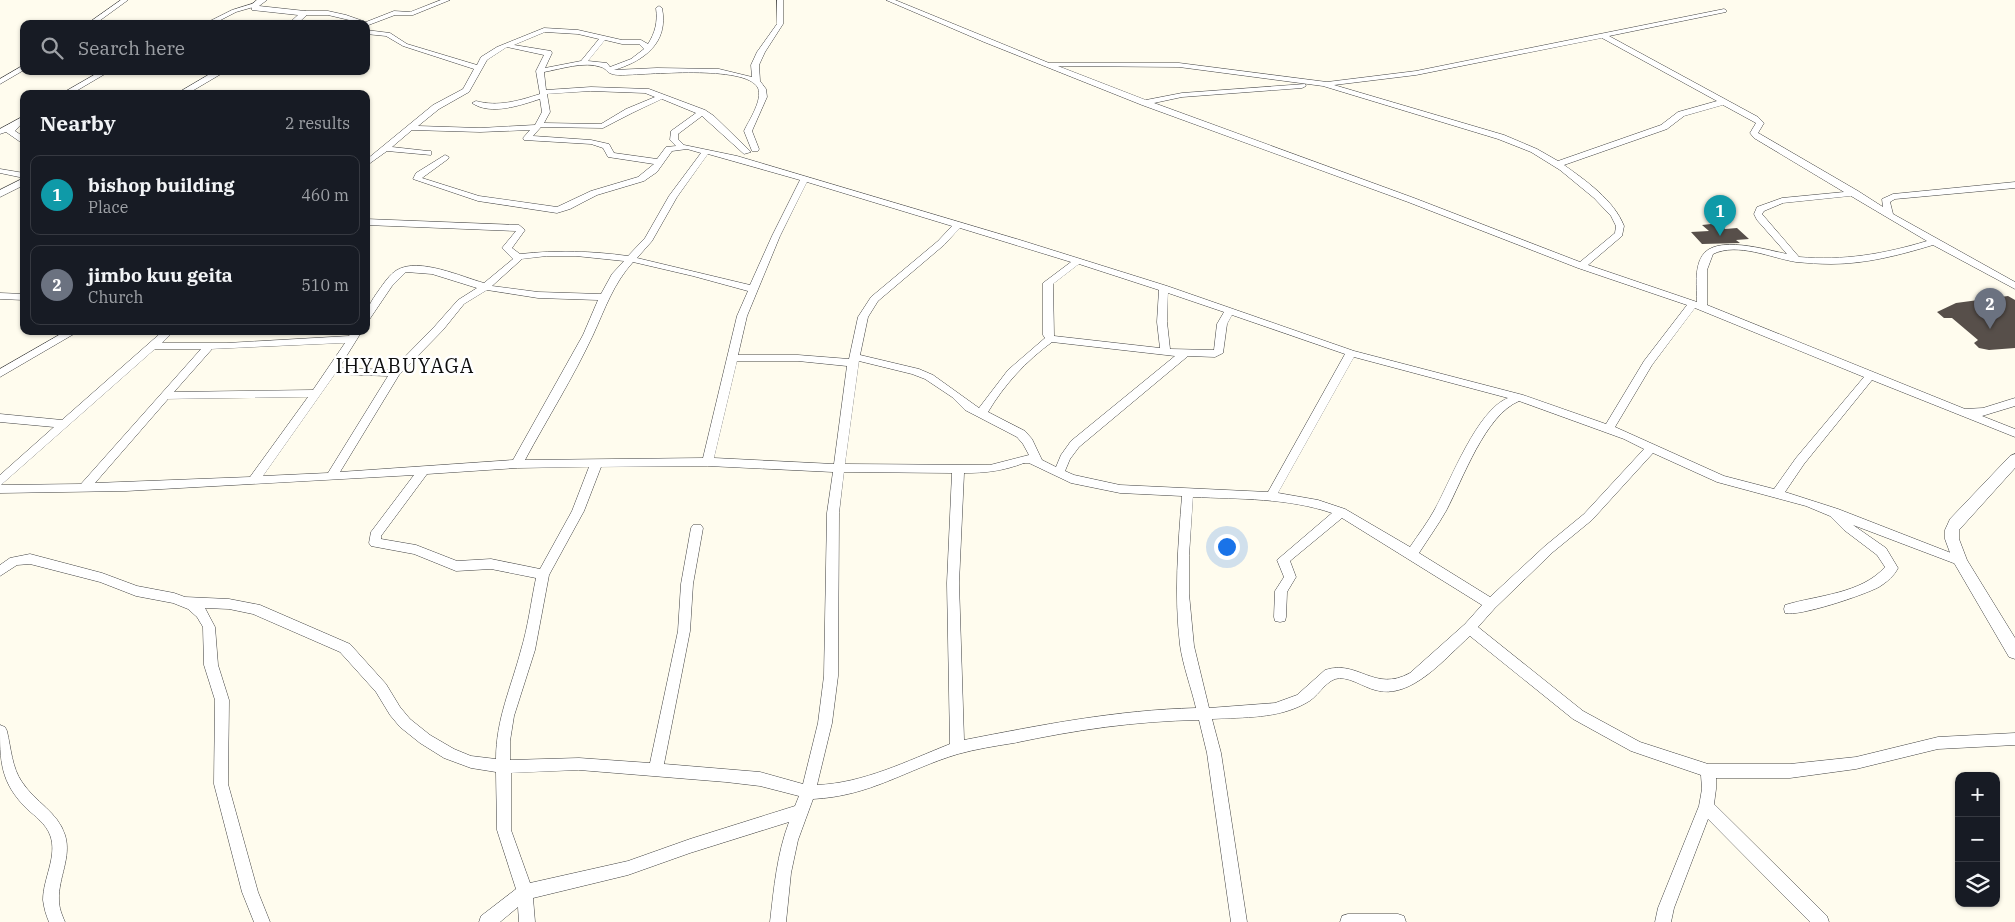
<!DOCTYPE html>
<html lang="en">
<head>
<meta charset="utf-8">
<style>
	:root { --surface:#171b24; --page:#20242c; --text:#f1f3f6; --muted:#9ea1a6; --line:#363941; --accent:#2563eb }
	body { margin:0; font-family:"IBM Plex Serif",serif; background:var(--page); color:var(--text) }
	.controls { position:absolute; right:15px; bottom:15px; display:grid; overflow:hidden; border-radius:10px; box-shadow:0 1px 4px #0004 }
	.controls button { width:45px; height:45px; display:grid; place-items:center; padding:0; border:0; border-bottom:1px solid var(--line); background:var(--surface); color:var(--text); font:25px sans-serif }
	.you { position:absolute; left:1226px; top:546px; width:18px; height:18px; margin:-12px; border:4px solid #fff; border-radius:50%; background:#1a73e8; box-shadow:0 0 0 8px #1a73e833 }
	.badge { display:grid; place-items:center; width:32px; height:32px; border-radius:50%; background:var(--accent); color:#fff; font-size:16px; font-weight:700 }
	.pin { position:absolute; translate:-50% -41px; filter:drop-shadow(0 1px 2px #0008) }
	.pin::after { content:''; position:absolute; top:26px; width:18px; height:15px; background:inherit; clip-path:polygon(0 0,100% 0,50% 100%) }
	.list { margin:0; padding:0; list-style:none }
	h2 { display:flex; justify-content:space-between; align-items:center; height:65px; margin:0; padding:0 20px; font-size:21px }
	h2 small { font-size:16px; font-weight:400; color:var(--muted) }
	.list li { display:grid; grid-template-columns:32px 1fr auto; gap:15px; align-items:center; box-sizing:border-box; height:80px; margin:0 10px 10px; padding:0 10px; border:1px solid var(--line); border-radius:10px }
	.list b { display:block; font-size:19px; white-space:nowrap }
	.list p { margin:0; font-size:16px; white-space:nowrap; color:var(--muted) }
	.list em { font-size:16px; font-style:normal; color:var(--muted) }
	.icon { flex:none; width:28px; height:28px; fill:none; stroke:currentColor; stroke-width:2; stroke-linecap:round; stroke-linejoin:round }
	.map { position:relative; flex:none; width:2015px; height:922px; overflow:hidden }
	.search { position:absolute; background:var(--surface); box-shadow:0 1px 4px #0004; left:20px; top:20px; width:350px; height:55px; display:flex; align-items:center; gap:12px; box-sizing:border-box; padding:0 18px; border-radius:10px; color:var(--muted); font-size:19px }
	.panel { position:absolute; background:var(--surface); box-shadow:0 1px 4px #0004; left:20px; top:90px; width:350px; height:245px; border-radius:10px }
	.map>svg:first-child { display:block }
	.building { fill:#574f4a }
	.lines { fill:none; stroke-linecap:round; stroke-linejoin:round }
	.minor-casing { stroke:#414141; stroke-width:1 }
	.tertiary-casing { stroke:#414141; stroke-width:1 }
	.minor { fill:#fff; fill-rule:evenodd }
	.tertiary { fill:#fff; fill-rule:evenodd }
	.labels { text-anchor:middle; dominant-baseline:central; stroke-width:5; stroke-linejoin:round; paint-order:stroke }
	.quarter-label { font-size:20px; letter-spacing:1px; fill:#0e0e0e; stroke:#fff }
</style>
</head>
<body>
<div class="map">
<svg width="2015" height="922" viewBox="0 0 2015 922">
	<rect width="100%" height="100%" fill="#fffcee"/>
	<path class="building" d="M1720,223L1725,229L1737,228L1749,239L1736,240L1740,243L1702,244L1691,232L1709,231L1702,225Z
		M2008,296L2015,300V348L1989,350L1979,348L1974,343L1978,340L1952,318H1944L1937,312L1956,303Z"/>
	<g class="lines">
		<g class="minor-casing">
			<path id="minor" d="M121,0H128L95,24H87Z
				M441,0H450L413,15H395L366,26V24L328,15H305L302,13L305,11H328L346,15L366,22L394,11L410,12Z
				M777,0H783V24L765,52L759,65L760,81L766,89L767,97L752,131L759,149L758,151H752L744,131C749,120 763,100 758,88C746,64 645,75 620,75C606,75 608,69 601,67C584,61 561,69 544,72L546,90L591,87L649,89L705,110L714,116L751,152L744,154L702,116L678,134V139L684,145L737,156L1020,240L1167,286L1354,351L1523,395L1606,424L1644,361L1687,305L1578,268L1408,202L1142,105L984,42L886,0H895L1049,63H1179L1327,82L1416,71L1724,9L1726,10V12L1609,36L1758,117L1764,123L1758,133L1760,134L1858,191L1883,207L1882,199L1893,194L2015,182V188L1895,199L1890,202L1893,214L2015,282V289L1933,245C1900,255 1866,264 1831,264C1819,264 1808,263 1796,262C1771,258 1738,242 1713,254L1707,270V305L1965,409L1983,408L2015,398V406L1982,416L2015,429V437L1872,380L1804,464L1785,492L1838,509L1964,558L1966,561L1964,564H1956L1853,525L1886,548L1898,568C1894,576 1887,582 1879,587C1864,595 1799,617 1785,613L1784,609L1785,605C1818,595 1861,594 1885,567L1877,555L1844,530L1830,516L1806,506L1717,482L1653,453L1592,520L1553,552L1495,608L1478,627L1583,711L1640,742L1708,764H1790L1856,757L1938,737L2015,733V745L1938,749L1856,769L1790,778H1716V789L1714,804L1827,916L1829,922H1810L1708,819L1674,908L1671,922H1655L1658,908L1699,806L1702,789L1701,775L1631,751L1573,719L1470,636C1446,657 1411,701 1375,690C1363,687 1347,675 1335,679C1324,683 1317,698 1306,703C1278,719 1244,717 1212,719L1221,753L1247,922H1231L1207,753L1199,720C1136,721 1075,730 1014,743C995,746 976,749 958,754C905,770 871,796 813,799L798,840L791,873L786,922H770C774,887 777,854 789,822L690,853L628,875L533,898L535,922H519L518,907L500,922H479L481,916L516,889L497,830L496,772L471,768L444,758L420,743L400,727L390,715L376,692L340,652L253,614L229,609L205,608L215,627L218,665L229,700L228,784L258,892L270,922H254L242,892L214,784L215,700L204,665L203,627L197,617L188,609L173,603L136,596L100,582L30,564L17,565L0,576V565L10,558L30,554L102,573L137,586L174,593L185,597L229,599L260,605L350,644L386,684L400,707L410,719L430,735L454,749L471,756L496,759C496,719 511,688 521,650C528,627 531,602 536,578L491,569L456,571L414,554L371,546L369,543L371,532L414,475L126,491L0,493V475L54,427L0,422V414L62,420L163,331H174L162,343H227L349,336L352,331H362L339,368L392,370L435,326L458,300L477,288L432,274L406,272L392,286L369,320L366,321C366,308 372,300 379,290C384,283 390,274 397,270C419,257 462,277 484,283L513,259L502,248L516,231L366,225V219L519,225L525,230L512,248L520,254C557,250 592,251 628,256L645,238L669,196L701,153L687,149L672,151L657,172L644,181L597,195L570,209L557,213L478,201L413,179L416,173L445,155L449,157L448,159L422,178L479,196L557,207L591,191L638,177L654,164L608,157L603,148L591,144L524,140L523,138L530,130L480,132L412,130L392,147L428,151H431V155L387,151L366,166V160L433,105L463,89L474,69L403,46L386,36L366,34V30L390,33L407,44L477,65L481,57L497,47L544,28L578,30L622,40H641L648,44C655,33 658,22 656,8L659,6L662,8C669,43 644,61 614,70L657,68L719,69L752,77L751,65L757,52L777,24ZM545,32L578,34L599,39L581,61L545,68L552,53L551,51L514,45ZM1602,38L1717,101L1678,112L1661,125L1558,161L1537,149L1504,135L1334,85L1416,75ZM605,40L622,44H639L644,49L631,59L610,67L607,63L588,61ZM507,47L544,55L536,71L540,94C518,101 498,107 476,101L472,103C491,116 521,105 540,99L542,112L535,125L480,128L418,126L439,109L469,92L487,60ZM1058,66L1179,67L1323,86L1498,139L1531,152L1560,170L1594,198L1611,216L1616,226L1615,233L1580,262L1414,198L1154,103L1182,97L1302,88L1306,86L1305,84L1182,93L1146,100ZM591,91L645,93L655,97L626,109L601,124L544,123L550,112L547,94ZM662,99L696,113L671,131L670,140L676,146L666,147L657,159L614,153L609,144L591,140L533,136L541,127L603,128L632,113ZM1723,105L1756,123L1750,133L1754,138L1844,192L1782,198L1757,207L1754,214L1757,220L1787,254C1767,250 1715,234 1702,256C1694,269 1697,288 1697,302L1588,265L1622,236L1624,226C1614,200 1585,180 1564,165L1667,129L1684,116ZM708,154L800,180L772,236L750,285L637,258L652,241L677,197ZM807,182L952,226L938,241L871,297L858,317L849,359L798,355H738L747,316L780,236ZM1851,196L1927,241C1884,254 1843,261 1799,257L1762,214L1764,211L1783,203ZM960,228L1071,262L1043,283V335L1045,338L1008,370L979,408L933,375L919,369L860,355L868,317L878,301L944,245ZM547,256H576L624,261L612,274L601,294L538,292L492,286L522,259ZM633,262L693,276L748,291L737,316L703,458L525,460C547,419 573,378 593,335C605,309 613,284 633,262ZM1079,264L1159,290L1157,322L1160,348L1054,336L1053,284ZM487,290L538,298L598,300L583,335L513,460L340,472L399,375L443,330L464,304ZM1168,293L1224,312L1217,324L1214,350L1170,349L1167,322ZM1695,308L1864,377L1796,458L1774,489L1724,476L1615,427L1652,365ZM1232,315L1345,354L1268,492L1120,485L1074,475L1065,471L1070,459L1079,447L1188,356L1215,357L1223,353L1227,324ZM1052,342L1175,356L1071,441L1061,455L1056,467L1042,460L1032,439L1025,431L988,412C1004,385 1026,361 1052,342ZM345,343L313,390L174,392L212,349ZM155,349H201L81,484L1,485ZM1354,357L1508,398C1477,410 1451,480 1435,509C1428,522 1418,535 1410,547L1345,509L1318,500L1278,493ZM737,361H798L847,366L834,464L714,458ZM859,361L912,374L925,379L952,397L965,410L1017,437L1023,444L1029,455L990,465L845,464ZM335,374L388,376L328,473L263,476ZM308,397L250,477L95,483L168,399ZM1519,401L1624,439L1644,449L1584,514L1545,546L1490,597L1419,553C1428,539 1438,525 1446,511C1463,479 1485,415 1519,401ZM1024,463H1029L1071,483L1120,493L1182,496C1178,546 1174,595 1180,645C1183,666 1191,687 1196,708C1117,710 1041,725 964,740L959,583L964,473C986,473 1003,471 1024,463ZM708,466L833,472L827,513L824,676L818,723L803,784L760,772L664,764L690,631L693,584L703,528L701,525H693L691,528L681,584L678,631L650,763L579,758L510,760V741L514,716L535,650L549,575L584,511L601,467ZM589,467L572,511L540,569L491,559L457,561L416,545L381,539V536L427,474L517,468ZM844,472L952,473L947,583L950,744C907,761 864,783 817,785L832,723L838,676L839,513ZM1193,497C1240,499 1288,498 1332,513L1277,560L1284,577L1275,591L1274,617L1275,621L1280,622L1285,621L1286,617L1287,592L1296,577L1290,561L1342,518L1482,605L1465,624L1410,673C1374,693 1358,659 1325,670L1297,695L1275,703L1209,708L1194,646L1189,594V556ZM579,770L726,782L760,786L799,796L795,806L690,839L628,861L530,883L511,830V773Z
				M255,3L258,5L257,6L236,12L213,24H204L232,10Z
				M24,65V70L0,84V79Z
				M101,71H110L71,94H61Z
				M24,116V121L15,131L24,137V141H19L6,132L0,134V129Z
				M0,169L24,173V178L0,173Z
				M0,293L24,294V300L0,299Z
				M66,331H79L0,377V369Z
				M0,725L5,727L7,731C11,748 12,768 22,782C35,802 58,812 65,835C72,857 58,878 59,900C59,908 62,915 65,922H49C46,915 44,908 43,900C43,878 58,856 50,835C46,824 35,816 27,809C0,782 0,762 0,725Z
				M1348,914H1398L1404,916L1406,922H1340L1342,916Z"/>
		</g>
		<g class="tertiary-casing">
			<path id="tertiary" d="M257,0H267L259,6L305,11L309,13L297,24H288L298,15L252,10L251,5Z
				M215,71H226L187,94H176Z
				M24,178V185L0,197V190Z
				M2015,454V468L1959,530V539L1967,560L2015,638V659L2009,657L1953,561L1945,539V530L1950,519L2010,456Z"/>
		</g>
		<use href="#minor" class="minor"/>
		<use href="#tertiary" class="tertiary"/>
	</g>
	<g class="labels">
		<g class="quarter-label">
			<text x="405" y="365">IHYABUYAGA</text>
		</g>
	</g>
</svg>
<div class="controls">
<button>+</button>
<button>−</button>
<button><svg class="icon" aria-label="layers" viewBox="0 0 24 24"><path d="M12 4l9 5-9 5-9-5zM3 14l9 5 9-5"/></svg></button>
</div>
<div class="you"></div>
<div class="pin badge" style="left:1720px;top:236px;background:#0f9aa8">1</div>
<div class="pin badge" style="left:1990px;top:329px;background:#6b7280">2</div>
<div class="search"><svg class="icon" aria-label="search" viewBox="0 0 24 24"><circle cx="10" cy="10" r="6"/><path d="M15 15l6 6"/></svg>Search here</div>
<section class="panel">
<h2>Nearby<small>2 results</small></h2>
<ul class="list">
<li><span class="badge" style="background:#0f9aa8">1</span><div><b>bishop building</b><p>Place</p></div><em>460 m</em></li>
<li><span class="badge" style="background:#6b7280">2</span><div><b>jimbo kuu geita</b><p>Church</p></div><em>510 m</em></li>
</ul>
</section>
</div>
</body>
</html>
